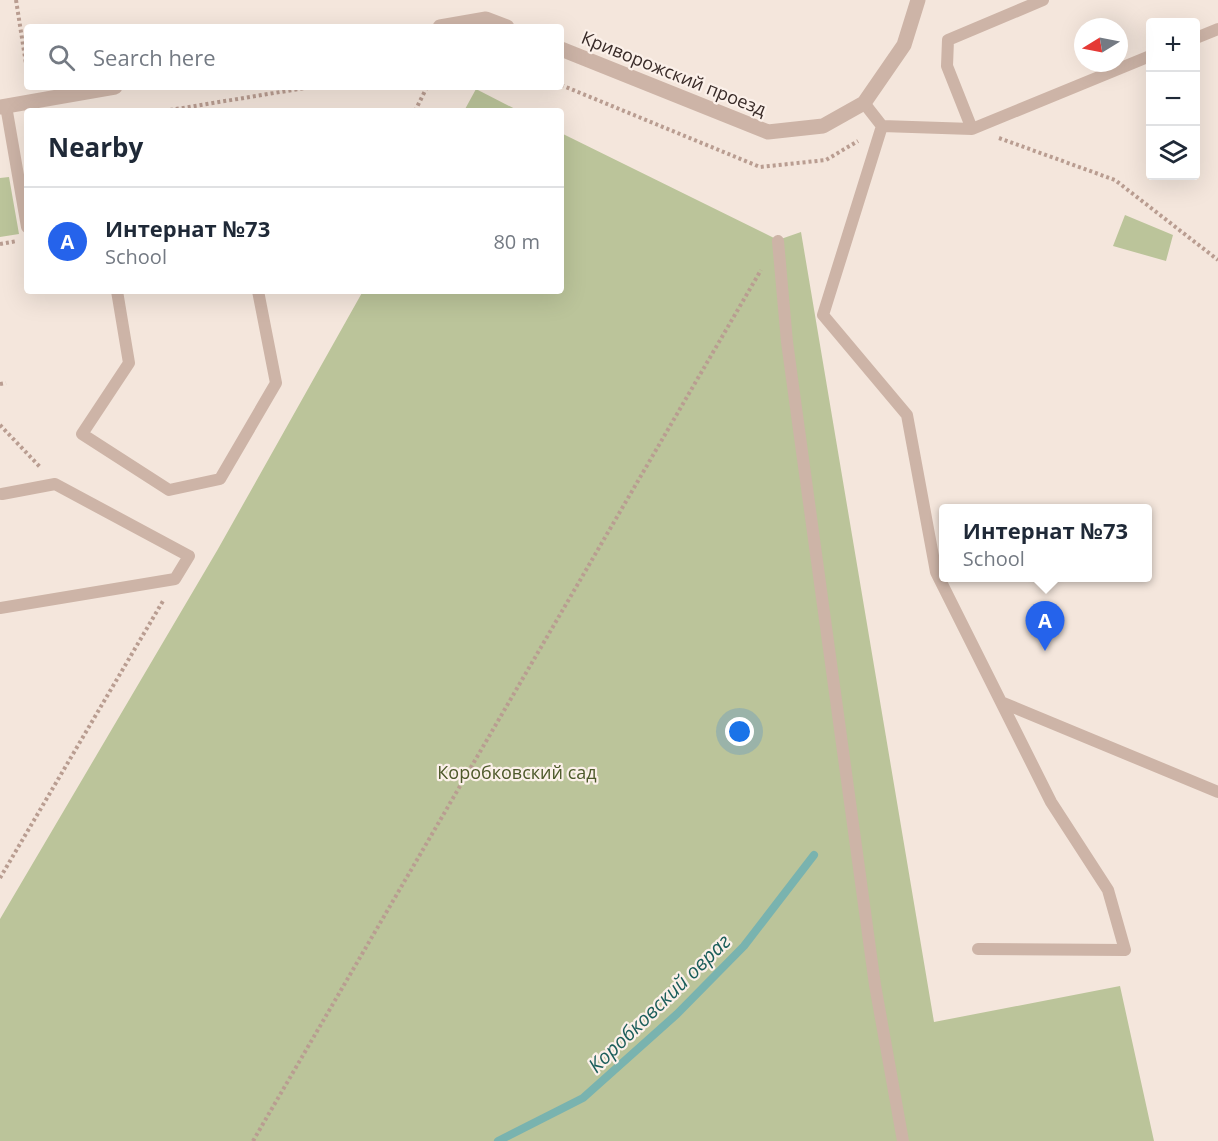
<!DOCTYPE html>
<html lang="en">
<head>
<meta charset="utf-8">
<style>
	:root { --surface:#fff; --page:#f2f2f3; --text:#1f2937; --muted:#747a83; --line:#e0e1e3; --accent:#2563eb }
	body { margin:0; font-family:"Open Sans",sans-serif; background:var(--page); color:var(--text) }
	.controls { position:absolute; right:18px; top:18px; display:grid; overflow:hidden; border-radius:6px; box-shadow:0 6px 24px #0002 }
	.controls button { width:54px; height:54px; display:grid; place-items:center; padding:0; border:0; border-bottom:2px solid var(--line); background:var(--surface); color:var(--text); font:30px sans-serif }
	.compass { position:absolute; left:1074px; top:18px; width:54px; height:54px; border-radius:50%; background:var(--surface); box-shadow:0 6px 24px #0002; rotate:260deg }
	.you { position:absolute; left:740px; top:732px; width:21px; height:21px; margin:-15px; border:4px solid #fff; border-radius:50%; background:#1a73e8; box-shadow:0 0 0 9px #1a73e833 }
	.badge { display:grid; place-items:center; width:39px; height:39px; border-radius:50%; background:var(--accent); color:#fff; font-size:20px; font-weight:700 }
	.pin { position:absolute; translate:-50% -50px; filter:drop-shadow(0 2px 3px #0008) }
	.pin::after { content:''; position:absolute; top:32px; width:21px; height:18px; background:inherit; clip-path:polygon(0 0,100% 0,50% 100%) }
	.popup { position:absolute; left:939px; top:504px; width:213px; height:78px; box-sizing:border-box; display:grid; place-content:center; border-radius:6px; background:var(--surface); filter:drop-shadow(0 2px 4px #0005); font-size:20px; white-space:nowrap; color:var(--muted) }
	.popup b { font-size:22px; color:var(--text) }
	.popup::after { content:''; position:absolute; left:50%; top:100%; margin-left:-12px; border:12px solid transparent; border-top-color:var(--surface) }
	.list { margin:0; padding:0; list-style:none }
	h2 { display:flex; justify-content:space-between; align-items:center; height:78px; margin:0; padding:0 24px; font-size:26px }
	h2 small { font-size:20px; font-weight:400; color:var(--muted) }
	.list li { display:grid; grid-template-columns:39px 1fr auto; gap:18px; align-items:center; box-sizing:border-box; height:108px; padding:0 24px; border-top:2px solid var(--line) }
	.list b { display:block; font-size:22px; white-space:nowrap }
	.list p { margin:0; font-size:20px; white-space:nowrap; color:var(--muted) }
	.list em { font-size:20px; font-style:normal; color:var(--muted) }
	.icon { flex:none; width:33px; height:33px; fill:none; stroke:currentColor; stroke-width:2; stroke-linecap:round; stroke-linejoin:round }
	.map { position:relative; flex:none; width:1218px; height:1141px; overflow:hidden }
	.search { position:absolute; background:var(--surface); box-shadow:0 6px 24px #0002; left:24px; top:24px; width:540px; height:66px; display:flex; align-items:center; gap:15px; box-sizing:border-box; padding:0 21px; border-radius:6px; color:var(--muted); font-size:22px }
	.panel { position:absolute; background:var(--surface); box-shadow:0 6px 24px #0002; left:24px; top:108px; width:540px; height:186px; border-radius:6px }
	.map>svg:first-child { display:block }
	.green { fill:#bbc49a }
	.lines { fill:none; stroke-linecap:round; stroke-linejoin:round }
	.stream { stroke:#79b3af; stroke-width:8 }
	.path { stroke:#b99d91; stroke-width:4; stroke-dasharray:3 3; stroke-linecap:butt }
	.service { stroke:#cdb4a7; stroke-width:12 }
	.tertiary { stroke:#cdb4a7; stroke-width:15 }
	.labels { text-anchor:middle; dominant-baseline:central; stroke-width:4.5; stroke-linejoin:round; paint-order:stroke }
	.street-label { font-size:18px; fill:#392b28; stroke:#fbf0e9 }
	.park-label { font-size:18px; fill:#4d592a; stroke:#fbf0e9 }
	.water-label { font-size:20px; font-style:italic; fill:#1a5d5a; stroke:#fbf0e9 }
</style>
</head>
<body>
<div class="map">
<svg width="1218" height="1141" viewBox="0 0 1218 1141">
	<rect width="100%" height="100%" fill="#f4e6dc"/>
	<path class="green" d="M476,89L519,111H464Z
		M561,133L778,240L801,232L934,1022L1120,986L1154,1141H0V919L218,549L363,291H561Z
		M9,177L19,234L0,237V178Z
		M1125,215L1173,235L1166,261L1113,246Z"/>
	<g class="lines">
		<path class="stream" d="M498,1141L583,1098L677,1014L744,946L814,855"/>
		<path class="path" d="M16,0L27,70
			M561,85L760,167L826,160L858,141
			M164,111L311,87
			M415,111L427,87
			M999,138L1115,180L1218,260
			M0,244L17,241
			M0,384L6,383
			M0,425L41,468
			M0,878L163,601
			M253,1141L761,270"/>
		<path class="service" d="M1196,38L1218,29
			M864,103L882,126L972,129L1150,56
			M6,106L27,227
			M882,126L823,315L907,415L936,572L1051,802L1108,890L1125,950L978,949
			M972,129L947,66L948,40L1043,0
			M778,241L787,342L875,985L903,1141
			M117,291L129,363L82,434L169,490L220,479L276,383L258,291
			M0,608L175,579L189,556L55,484L2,494
			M1001,702L1218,792"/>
		<path class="tertiary" d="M440,27L486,19L507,27
			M561,49L768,132L823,126L864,103L904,45L918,0
			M0,107L115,87"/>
	</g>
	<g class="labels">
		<g class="street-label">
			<text transform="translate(674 73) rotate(22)">Криворожский проезд</text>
		</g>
		<g class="park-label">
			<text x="517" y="772">Коробковский сад</text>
		</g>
		<g class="water-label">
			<text transform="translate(659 1003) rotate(-44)">Коробковский овраг</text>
		</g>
	</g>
</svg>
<div class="controls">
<button>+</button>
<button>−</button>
<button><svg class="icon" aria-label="layers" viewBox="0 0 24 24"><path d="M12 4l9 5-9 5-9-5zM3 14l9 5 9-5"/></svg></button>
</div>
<svg class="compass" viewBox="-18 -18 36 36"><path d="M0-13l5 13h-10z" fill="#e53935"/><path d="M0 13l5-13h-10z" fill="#747a83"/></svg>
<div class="you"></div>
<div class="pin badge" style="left:1045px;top:651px">A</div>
<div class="popup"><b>Интернат №73</b>School</div>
<div class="search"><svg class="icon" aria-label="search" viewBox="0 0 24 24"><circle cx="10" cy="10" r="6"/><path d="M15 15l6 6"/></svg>Search here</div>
<section class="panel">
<h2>Nearby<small></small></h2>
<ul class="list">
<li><span class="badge">A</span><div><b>Интернат №73</b><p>School</p></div><em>80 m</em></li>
</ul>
</section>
</div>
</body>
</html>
